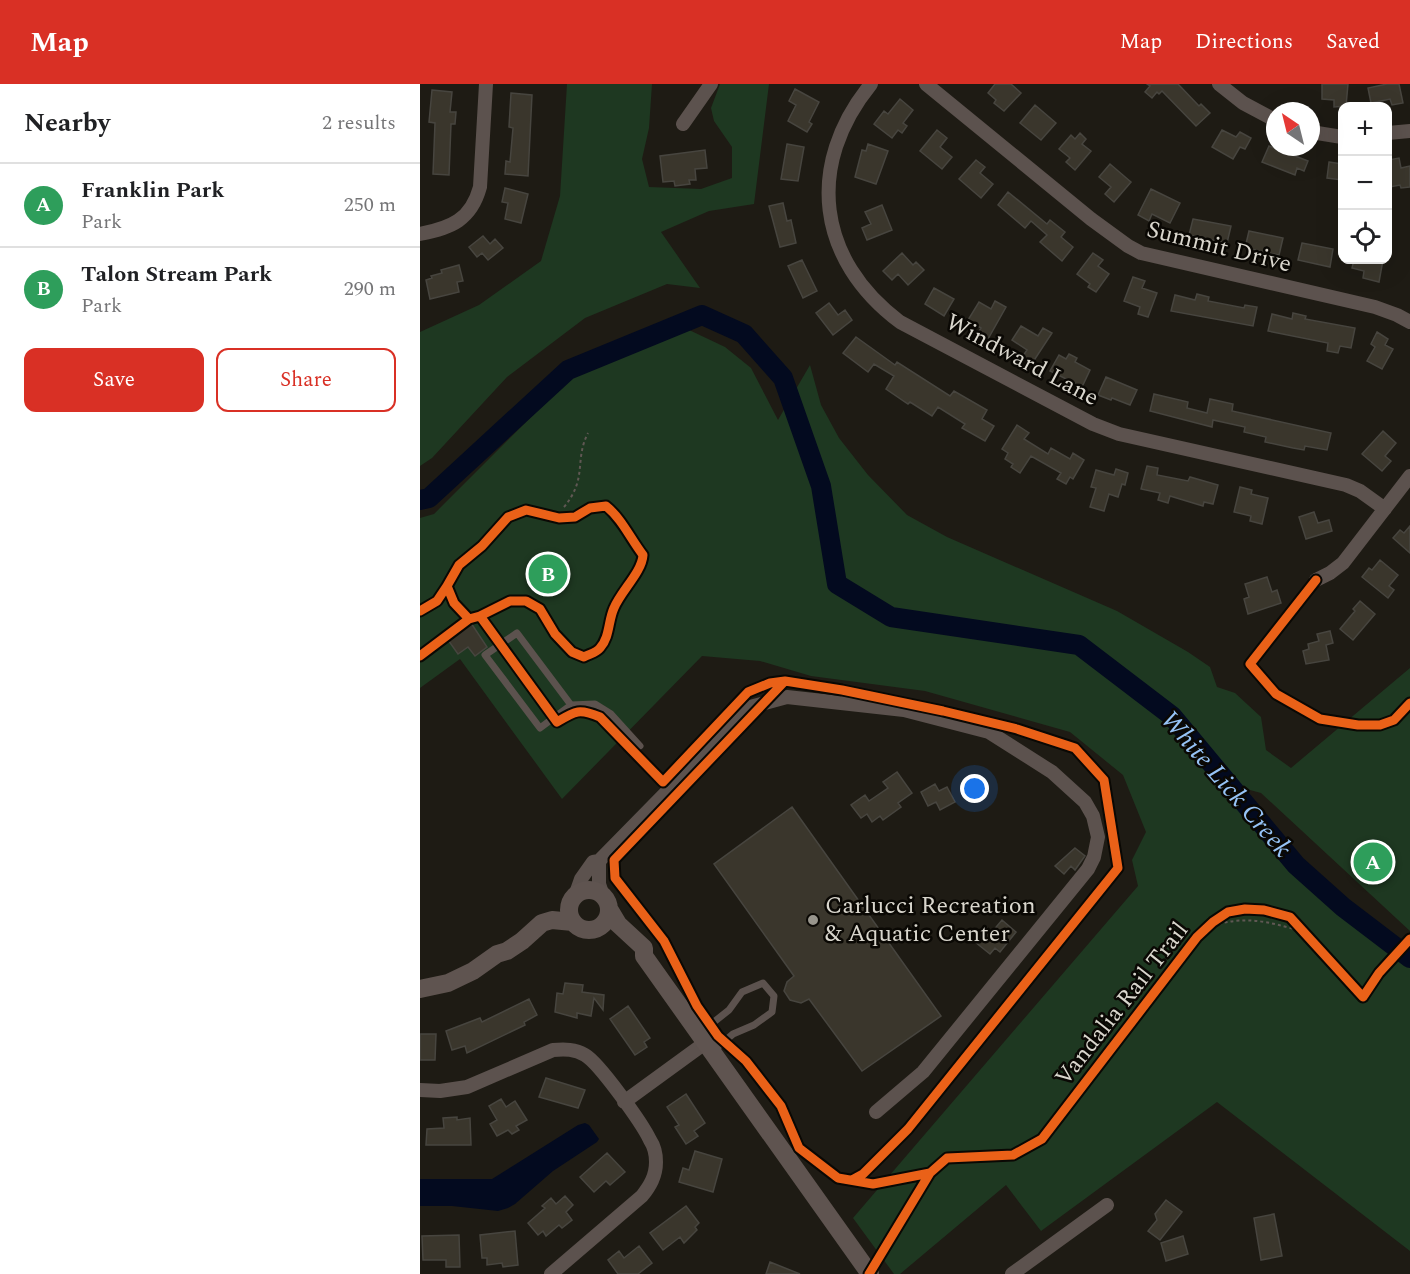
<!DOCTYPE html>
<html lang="en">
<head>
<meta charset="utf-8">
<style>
	:root { --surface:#fff; --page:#f2f2f2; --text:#202124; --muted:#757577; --line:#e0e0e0; --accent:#d93025 }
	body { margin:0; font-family:Spectral,serif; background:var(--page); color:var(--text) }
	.controls { position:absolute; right:18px; top:18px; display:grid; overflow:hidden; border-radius:12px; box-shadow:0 6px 24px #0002 }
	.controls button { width:54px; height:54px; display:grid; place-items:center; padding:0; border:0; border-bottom:2px solid var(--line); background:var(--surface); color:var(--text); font:30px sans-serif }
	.compass { position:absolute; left:846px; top:18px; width:54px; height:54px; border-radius:50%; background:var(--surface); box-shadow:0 6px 24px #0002; rotate:325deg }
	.you { position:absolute; left:555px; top:705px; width:21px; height:21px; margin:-15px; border:4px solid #fff; border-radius:50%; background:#1a73e8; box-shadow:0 0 0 9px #1a73e833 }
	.badge { display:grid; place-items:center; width:39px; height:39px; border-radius:50%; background:var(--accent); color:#fff; font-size:20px; font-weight:700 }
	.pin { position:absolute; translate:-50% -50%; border:3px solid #fff; box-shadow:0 2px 6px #0006 }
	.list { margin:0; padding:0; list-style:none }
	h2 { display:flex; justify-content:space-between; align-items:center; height:78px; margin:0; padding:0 24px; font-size:26px }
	h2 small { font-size:20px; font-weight:400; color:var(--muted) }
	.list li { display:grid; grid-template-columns:39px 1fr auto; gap:18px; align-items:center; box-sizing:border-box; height:84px; padding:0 24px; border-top:2px solid var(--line) }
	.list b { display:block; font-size:22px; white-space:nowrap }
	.list p { margin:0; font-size:20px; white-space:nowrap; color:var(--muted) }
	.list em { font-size:20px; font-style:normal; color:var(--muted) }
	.actions { display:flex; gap:12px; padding:18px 24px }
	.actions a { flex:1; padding:14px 0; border:2px solid var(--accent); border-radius:12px; text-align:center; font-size:21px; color:var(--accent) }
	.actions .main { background:var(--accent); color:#fff }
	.icon { flex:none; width:33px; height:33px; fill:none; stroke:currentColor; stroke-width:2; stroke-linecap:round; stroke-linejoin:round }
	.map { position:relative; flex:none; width:990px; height:1190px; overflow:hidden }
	header { display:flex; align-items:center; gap:36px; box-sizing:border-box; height:84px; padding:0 30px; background:var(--accent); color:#fff }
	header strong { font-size:28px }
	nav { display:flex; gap:33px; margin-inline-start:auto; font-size:21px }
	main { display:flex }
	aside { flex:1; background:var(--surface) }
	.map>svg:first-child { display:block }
	.green { fill:#1e3821 }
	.water { fill:#030a1f }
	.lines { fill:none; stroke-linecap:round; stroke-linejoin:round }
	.river { stroke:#030a1f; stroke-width:20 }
	.building { fill:#3a362c; stroke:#47453f; stroke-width:1.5 }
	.path { stroke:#605854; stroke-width:2; stroke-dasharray:3 3; stroke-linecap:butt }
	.lane { stroke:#5c524e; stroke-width:7 }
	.street { stroke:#5c524e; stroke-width:14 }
	.secondary { stroke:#5f5450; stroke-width:18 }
	.cycleway-casing { stroke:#0a0804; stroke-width:13 }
	.cycleway { stroke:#ea6118; stroke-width:9 }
	.poi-dot { fill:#98958c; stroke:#0a0804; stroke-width:2 }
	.labels { text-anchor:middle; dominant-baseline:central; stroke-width:5; stroke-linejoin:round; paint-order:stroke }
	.street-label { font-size:24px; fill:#d9d6cd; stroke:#0a0804 }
	.poi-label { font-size:24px; fill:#d9d6cd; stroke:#0a0804; text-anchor:start }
	.water-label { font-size:26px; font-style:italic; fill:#96c3f6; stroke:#0a0804 }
</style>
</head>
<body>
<header>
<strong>Map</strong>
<nav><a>Map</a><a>Directions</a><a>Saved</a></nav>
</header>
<main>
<aside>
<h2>Nearby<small>2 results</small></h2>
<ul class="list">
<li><span class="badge" style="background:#2e9e5b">A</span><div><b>Franklin Park</b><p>Park</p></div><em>250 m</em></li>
<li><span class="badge" style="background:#2e9e5b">B</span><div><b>Talon Stream Park</b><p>Park</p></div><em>290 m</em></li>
</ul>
<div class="actions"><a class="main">Save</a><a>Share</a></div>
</aside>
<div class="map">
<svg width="990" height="1190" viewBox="0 0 990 1190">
	<rect width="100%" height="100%" fill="#1e1b14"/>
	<path class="green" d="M147,0H232L229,44L222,75L229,103L281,105L312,94V63L294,37L291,24L300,0H349L334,120L289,127L241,148L280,204L247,200L165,234L87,293L12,374L0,382V248L59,221L121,177L140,112Z
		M267,245L305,263L331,284L358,336L390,281L401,321L419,354L448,391L487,431L527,453L697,527L768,568L790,583L797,603L815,609L841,633L846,666L871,684L990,584V847L841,709L808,700L876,781L923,823L990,874V1167L797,1018L621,1147L586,1101L480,1190H474L433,1134L718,802L712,776L726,748L703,691L650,648L505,607L391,592L340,577L282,572L142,715L40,575L0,604V434L14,430L151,293L212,266Z"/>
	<path class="water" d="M165,1039L169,1041L179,1055L177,1058L133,1087L95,1120L88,1124L78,1127L32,1122H0V1095H72L158,1041Z"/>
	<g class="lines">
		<path class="river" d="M0,416L9,414L148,286L282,231L324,250L363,294L401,402L417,500L471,533L659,561L752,632L876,781L923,823L990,874"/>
	</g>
	<path class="building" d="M575,0H591L601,9L584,27L574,19L576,16L568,9Z
		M727,0H758L779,22L781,20L790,29L776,42L742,7L739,10L737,8L732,14L725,8L730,2Z
		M902,0H928L926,22L914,23V16L902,15Z
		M967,0H979L983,19L972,21L970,15L951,19L948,4Z
		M375,5L399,18L389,38L392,40L387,48L368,37L376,21L369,17Z
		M12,6L32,8L30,28H36L35,40H31L29,91L13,90L15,39L9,38Z
		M91,9L112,11L108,92L85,90L86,77L90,78L93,44L89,43Z
		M480,15L493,26L483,39L487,42L482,49L478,46L472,54L454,40L464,27L468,30Z
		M615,21L636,39L621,56L600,39Z
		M517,46L527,54L520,63L532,73L522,85L500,67Z
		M802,46L816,53L820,48L831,54L825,65L820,63L813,75L792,63Z
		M660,49L666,55L662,60L671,67L655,86L646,78L650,74L639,65L651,51L655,55Z
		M367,60L384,63L378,97L361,95Z
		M448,60L468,67L456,100L435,93L442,66L446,67Z
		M849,62L888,77L884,87L877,84L875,91L842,78Z
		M285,66L287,84L275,85L276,96H269L270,100L255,102L254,97L243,98L240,72Z
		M979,74L981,84L990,82V103L981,104L980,101L969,103L968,76Z
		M556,76L565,83L560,89L573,100L561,114L539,95Z
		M909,78L922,80V96L907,94Z
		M690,80L711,98L694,118L685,110L691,103L679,93Z
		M85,104L108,110L101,139L85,135L88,119L82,118Z
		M731,105L760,119L750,139L732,130L729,137L718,131Z
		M588,108L627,140L630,136L645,148L641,153L653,163L642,177L620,158L627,151L611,137L605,144L578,121Z
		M363,119L367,137L371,136L376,159L360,163L349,122Z
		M462,121L472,146L447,156L442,144L451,140L445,128Z
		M773,135L811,142L807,159L769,151Z
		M829,147L863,154L859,171L825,164Z
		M63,152L70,160L75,155L83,164L68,176L62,169L57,173L49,163Z
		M882,159L913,165L910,183L878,176Z
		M482,169L493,181L496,178L504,186L488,201L478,190L472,196L463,187Z
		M673,169L683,176L678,182L689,190L676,208L668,203L670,200L657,190Z
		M382,176L397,207L383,214L368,182Z
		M934,176H963L959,198L943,194L944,187L932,184Z
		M39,181L43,197L37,198L39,208L10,215L6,196L12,194L11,192L22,189L21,186Z
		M713,193L725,197L722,204L737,209L728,233L718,230L720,223L704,217Z
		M514,204L534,215L524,232L505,220Z
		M777,210L789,213L788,217L824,224L825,221L837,223L833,242L751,227L755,211L775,216Z
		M575,217L586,223L568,255L558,249L561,244L548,236L559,218L571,225Z
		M409,219L418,231L425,226L432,236L413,251L396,229Z
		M873,229L886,232L885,235L935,244L931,264L920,262L918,269L907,267L908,259L848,247L852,230L872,235Z
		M601,242L618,252L623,244L632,249L613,278L603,272L607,266L592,256Z
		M957,248L968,255L965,261L973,265L962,285L947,277L955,263L951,260Z
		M436,253L475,281L477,278L530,312L534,307L567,326L562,335L574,342L565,357L542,344L545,340L518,323L512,332L490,318L488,320L466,305L474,292L454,280L448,288L423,269Z
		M649,270L657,274L655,278L670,286L662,303L630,287L639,271L646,275Z
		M686,293L717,306L710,321L692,314L691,316L678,311Z
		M734,310L768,318L767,324L787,329L790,315L813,320L812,327L911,349L907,366L885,362L884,366L873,364L845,358L846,353L824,348L825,343L793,336L792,343L730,327Z
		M597,341L609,349L604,355L628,370L631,364L650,375L653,369L664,376L653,395L650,393L646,400L637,395L641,389L611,372L600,389L591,383L593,380L585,375L588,369L582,365Z
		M963,347L976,359L965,372L971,377L962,387L942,370Z
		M727,382L738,384L737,391L768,397L770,393L798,401L793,420L784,418L783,422L750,412L748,419L738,416L740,409L721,405Z
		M696,385L708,389L705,401L702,400L698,413L689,410L684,427L670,423L676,404L671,403L676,386L694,391Z
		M820,403L832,406L831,410L848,414L842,440L830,437L831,432L814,428Z
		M894,428L898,439L909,436L912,447L886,455L879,433Z
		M990,442V469L973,454L980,446L984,449Z
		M960,476L978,491L969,502L974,506L968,514L942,493L949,484L952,486Z
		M847,493L852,508L857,506L861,519L828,530L824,515L829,513L825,500Z
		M940,517L955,530L933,556L920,545L935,527L933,525Z
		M51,539L67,563L55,572L48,563L38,570L28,556Z
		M910,547L913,559L906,561L909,576L886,580L883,567L889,565L888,560L899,557L897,550Z
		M477,688L492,709L478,719L481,723L463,736L460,732L452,738L447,730L441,734L431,721L445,711L449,717L468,704L463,698Z
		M515,700L519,707L527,703L535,718L520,726L516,718L508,722L501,708Z
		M372,723L521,932L442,987L389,915L381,919L370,916L364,907L367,898L374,892L294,780Z
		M655,764L665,772L655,786L651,782L644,790L635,782Z
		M582,836L596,848L580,868L575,864L570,870L555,858L567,844L572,848Z
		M145,899L163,901L162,908L184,911L183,926L174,914L171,932L157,929V934L135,928L137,909L143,910Z
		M109,915L117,931L104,938L105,941L47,969L45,962L32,966L26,947L60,934L62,938Z
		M208,922L230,954L224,958L227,963L215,971L190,935Z
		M0,950H16L15,976H0Z
		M126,994L165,1006L158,1024L119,1013Z
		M266,1010L285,1039L274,1047L278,1052L266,1060L255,1043L259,1041L247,1023Z
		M81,1015L86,1023L95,1017L107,1036L96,1042L99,1046L92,1050L88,1046L77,1052L70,1040L77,1036L69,1022Z
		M37,1033V1036L50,1034L51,1061H6L7,1045L24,1044L23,1034Z
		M275,1067L302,1075L293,1108L259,1098L263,1084L269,1086Z
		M187,1069L205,1088L190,1101L186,1097L174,1108L160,1093Z
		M145,1112L153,1121L146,1128L152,1136L142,1144L139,1141L126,1152L123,1147L118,1151L108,1139L125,1124L122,1122L131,1114L136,1120Z
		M746,1116L762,1128L740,1156L728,1147L737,1136L735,1130Z
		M266,1122L279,1139L275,1143L277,1146L264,1159L260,1153L243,1166L230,1149Z
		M854,1130L862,1172L841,1176L834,1134Z
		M95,1147L98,1181L83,1183L82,1179L67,1181V1174H62L60,1151Z
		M39,1151L40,1183H26V1176H3L2,1152Z
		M763,1152L768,1170L746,1177L741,1159Z
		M219,1162L232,1179L218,1190H198L188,1176L199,1167L204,1174Z
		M350,1178L380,1190H346Z"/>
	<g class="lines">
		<path class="path" d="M144,423C168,394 154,376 168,349
			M787,843C826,831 846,837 884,848"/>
		<path class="lane" d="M151,621L120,644L65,571L97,549L151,621L175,620L191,630L220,662
			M280,949L309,926L322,908L343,899L354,912L352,928L334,941L313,950L293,967"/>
		<path class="street" d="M451,0C385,81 397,176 480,238L673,340L699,350L926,401L940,407L965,425
			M506,0L671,135L708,162L721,169L955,223L977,231L990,238
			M799,0L823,19L855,36
			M263,40L291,0
			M891,48L922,53
			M968,49L990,47
			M0,150C31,144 51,136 60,103L66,0
			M896,496L910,489L923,479L990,392
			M179,777V800L183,812
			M155,812L161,795L173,778L179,777L330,623L367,613L484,626L569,648L632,688L665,718L673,732L678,753L674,773L668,785L503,988L456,1028
			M0,1006L20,1007L47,1003L133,966C145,965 155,965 165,971C179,979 222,1039 230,1056C234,1062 236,1071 236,1078C236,1092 230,1102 222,1112L131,1190
			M204,1018L285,959
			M592,1190L687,1121"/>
		<path class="secondary" d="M149 826a20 20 0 1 1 40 0a20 20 0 1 1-40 0Z
			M189,825L198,840L224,864V872L450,1190
			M0,905L28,899L53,887L77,870L87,867L102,857L122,839L132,836L153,838"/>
		<g class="cycleway-casing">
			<path id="cycleway" d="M896,496L830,580L856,610L900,635L938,641H960L974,636L990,619
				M27,502L39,481L62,462L88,433L106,426L139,434L155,433L170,424L186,422C202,435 210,454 223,471C222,488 201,507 194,524C188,537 190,553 180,564C176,569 169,570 164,573L152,568L135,550L120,525L106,517H90L60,532
				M0,527L17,517L27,502L34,519L49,535
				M0,572L49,535L60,532L137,638C155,627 159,624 180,633L243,698L328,608L350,599L365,597
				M432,1096L443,1090L488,1045L698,784L684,696L655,664L597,645L523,627L422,606L365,597L194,776L195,794L244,857L277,922L298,952L326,977L361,1022L379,1064L418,1094L453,1100L510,1089
				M449,1190L510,1089L527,1074L593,1071L622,1055L777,853L793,838L808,828L825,825L844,826L870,833L943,913L959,889L990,855"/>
		</g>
		<use href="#cycleway" class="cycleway"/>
	</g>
	<circle class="poi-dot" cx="393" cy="836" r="6"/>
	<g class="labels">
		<g class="street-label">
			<text transform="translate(799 163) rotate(14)">Summit Drive</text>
			<text transform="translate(602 276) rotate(28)">Windward Lane</text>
			<text transform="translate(702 920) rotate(-52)">Vandalia Rail Trail</text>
		</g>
		<g class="poi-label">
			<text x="405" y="822">Carlucci Recreation<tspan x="405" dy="28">&amp; Aquatic Center</tspan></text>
		</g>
		<g class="water-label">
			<text transform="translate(806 700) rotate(49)">White Lick Creek</text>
		</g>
	</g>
</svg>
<div class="controls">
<button>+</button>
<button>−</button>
<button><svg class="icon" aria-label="locate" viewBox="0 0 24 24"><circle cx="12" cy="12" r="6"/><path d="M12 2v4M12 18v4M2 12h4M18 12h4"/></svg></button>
</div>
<svg class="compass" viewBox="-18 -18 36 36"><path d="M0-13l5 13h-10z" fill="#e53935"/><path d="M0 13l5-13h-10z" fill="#757577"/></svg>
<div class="you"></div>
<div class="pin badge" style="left:953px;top:778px;background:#2e9e5b">A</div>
<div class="pin badge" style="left:128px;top:490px;background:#2e9e5b">B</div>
</div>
</main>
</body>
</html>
